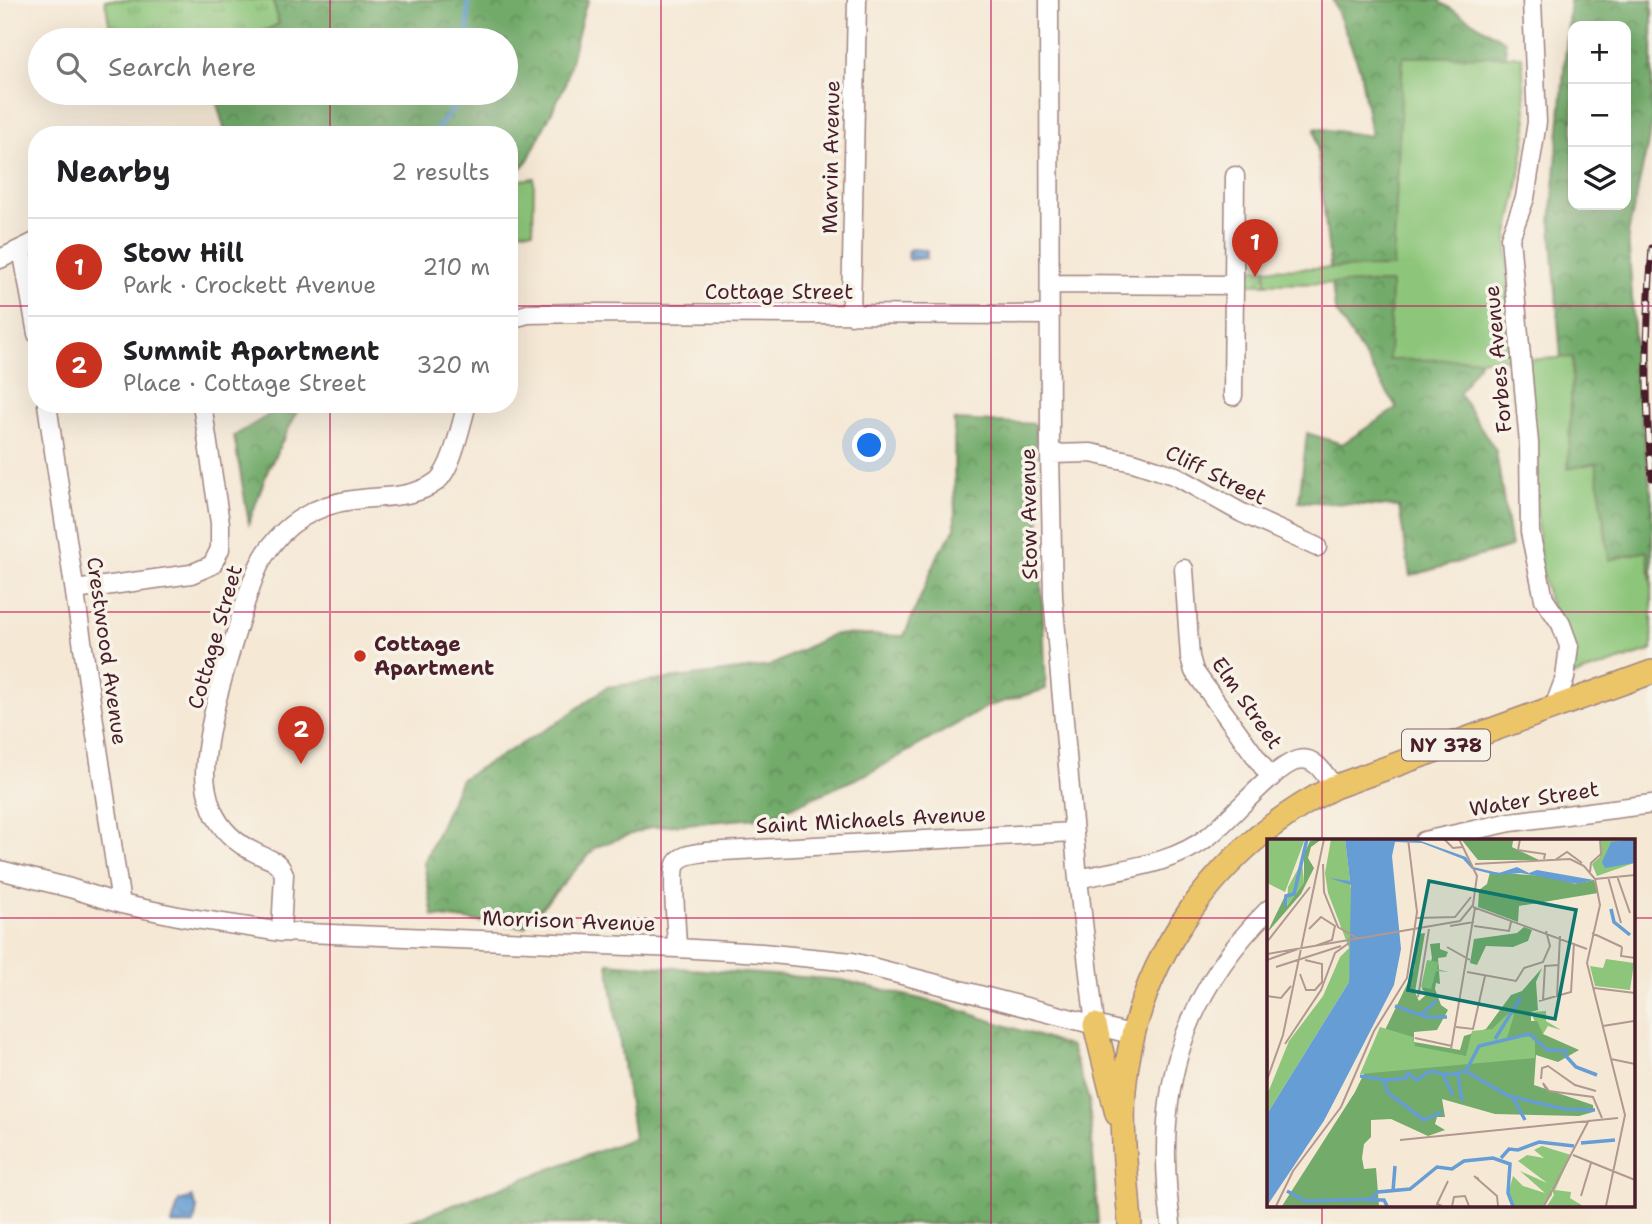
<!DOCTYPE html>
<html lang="en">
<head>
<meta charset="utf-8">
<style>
	:root { --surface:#fff; --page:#f6f6f6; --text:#202124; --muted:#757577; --line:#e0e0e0; --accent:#c8321e }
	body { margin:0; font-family:"Shantell Sans",sans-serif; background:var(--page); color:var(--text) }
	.controls { position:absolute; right:21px; top:21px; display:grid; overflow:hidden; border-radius:14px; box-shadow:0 7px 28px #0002 }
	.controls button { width:63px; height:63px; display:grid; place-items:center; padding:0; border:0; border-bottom:2px solid var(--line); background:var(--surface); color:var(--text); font:35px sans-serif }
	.you { position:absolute; left:870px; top:446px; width:24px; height:24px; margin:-18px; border:5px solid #fff; border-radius:50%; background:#1a73e8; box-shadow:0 0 0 10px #1a73e833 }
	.badge { display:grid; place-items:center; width:46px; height:46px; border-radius:50%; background:var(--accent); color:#fff; font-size:23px; font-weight:700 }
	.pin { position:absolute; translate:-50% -58px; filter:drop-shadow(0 2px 4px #0008) }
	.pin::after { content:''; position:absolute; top:37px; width:24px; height:21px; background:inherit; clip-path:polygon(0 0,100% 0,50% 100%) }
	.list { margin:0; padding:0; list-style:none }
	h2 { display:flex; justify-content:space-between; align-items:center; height:91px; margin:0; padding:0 28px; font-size:30px }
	h2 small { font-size:23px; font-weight:400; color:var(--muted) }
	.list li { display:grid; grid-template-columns:46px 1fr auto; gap:21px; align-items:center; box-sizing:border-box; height:98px; padding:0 28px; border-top:2px solid var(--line) }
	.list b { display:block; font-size:26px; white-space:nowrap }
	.list p { margin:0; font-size:23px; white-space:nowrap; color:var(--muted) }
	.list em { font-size:23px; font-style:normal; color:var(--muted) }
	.icon { flex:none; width:38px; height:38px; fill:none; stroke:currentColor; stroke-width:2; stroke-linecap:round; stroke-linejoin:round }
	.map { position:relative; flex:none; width:1652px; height:1224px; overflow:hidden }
	.search { position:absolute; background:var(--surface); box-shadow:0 7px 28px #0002; left:28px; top:28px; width:490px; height:77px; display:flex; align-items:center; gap:18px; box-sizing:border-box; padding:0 24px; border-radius:38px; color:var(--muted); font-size:26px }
	.panel { position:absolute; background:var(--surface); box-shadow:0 7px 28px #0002; left:28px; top:126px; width:490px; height:287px; border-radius:28px }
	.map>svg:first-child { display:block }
	.grass { fill:url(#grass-tufts); stroke:#6c7252; stroke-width:2 }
	.forest { fill:url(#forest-crowns); stroke:#5e654a; stroke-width:2; fill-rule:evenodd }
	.park { fill:#8dc67a; stroke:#6c7252; stroke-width:2 }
	.garden { fill:url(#garden-furrows); stroke:#6c7252; stroke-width:2 }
	.water { fill:url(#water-waves); stroke:#585e80; stroke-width:2 }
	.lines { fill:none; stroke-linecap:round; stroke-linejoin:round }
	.stream { stroke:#669dd4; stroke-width:4.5 }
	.minor-casing { stroke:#a08480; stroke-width:21 }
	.major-casing { stroke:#a08480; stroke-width:26 }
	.minor { stroke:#fff; stroke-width:18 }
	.major { stroke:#edc569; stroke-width:23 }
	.rail-casing { stroke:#4a1f2b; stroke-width:7 }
	.rail { stroke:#f7f3e8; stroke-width:4.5; stroke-dasharray:13; stroke-linecap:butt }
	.grid { fill:none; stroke:#c2185b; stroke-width:2; stroke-opacity:0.55 }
	.poi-dot { fill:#c8321e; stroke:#f7f3e8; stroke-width:2.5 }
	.labels { text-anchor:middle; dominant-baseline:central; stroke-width:7; stroke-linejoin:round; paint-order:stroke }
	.shield { fill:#f7f3e8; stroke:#7e5f64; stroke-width:2 }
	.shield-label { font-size:19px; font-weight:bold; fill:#4a1f2b }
	.street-label { font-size:21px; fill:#4a1f2b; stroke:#f7f3e8 }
	.poi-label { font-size:21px; font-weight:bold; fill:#4a1f2b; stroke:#f7f3e8; text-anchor:start }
	.inset-river { fill:none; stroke:#669dd4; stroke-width:3.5 }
	.inset-road { fill:none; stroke:#b19891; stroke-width:2 }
	.view { fill:#0f766e; fill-opacity:0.15; stroke:#0f766e; stroke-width:3.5 }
	.inset-edge { fill:none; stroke:#4a1f2b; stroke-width:3.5 }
</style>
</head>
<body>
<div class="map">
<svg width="1652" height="1224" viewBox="0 0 1652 1224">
	<defs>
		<pattern id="grass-tufts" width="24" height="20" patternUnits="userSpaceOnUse" patternTransform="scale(1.75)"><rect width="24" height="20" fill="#8dc67a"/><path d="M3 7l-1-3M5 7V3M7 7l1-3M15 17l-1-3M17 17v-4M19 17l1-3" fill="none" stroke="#75a064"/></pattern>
		<pattern id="forest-crowns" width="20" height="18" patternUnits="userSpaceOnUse" patternTransform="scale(1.75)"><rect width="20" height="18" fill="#72ab6a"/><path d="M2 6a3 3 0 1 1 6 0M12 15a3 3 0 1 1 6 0" fill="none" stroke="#608b57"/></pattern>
		<pattern id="garden-furrows" width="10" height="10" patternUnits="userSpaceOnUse" patternTransform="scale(1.75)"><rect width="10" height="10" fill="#8dc67a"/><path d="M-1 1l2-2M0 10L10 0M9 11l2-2" fill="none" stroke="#75a064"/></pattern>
		<pattern id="water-waves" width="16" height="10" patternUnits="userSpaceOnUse" patternTransform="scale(1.75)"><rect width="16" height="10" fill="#669dd4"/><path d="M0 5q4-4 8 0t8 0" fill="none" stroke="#567fac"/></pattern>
	</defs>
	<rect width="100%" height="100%" fill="#f7f3e8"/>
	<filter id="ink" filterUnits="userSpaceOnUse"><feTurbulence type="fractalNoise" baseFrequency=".0143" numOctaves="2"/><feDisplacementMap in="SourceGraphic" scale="14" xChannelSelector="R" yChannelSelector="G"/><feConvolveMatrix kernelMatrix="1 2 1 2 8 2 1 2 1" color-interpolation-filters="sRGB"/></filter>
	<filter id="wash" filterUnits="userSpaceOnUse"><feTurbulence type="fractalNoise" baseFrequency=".00686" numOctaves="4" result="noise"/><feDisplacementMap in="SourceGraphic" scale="28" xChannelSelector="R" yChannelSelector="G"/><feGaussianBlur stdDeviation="1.57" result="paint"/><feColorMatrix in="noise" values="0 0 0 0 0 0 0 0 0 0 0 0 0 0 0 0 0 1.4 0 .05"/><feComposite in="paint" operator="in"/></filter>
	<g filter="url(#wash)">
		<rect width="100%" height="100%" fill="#f5e8d5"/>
		<path class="grass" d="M105,0H273L279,24L245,40H112Z"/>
		<path class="forest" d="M273,0H589L584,10L565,85L528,160L509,182V135H226L214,93H506V40H245L279,24Z
			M1333,0H1440V2L1505,41L1510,127L1498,335L1459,393L1496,451L1511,547L1410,576L1399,507L1299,501L1307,433L1342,444L1397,408L1335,310L1315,128L1371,136L1360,69Z
			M1570,0H1652V124L1628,234L1638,390L1652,501V632L1564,548L1566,428L1551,224ZM1573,26H1626V205H1573Z
			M287,404H301L267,472L249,523L234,436Z
			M954,420L1035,424L1046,689L989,706L869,773L769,817L651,827L596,847L524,927L433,916L424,863L461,779L557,723L607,687L770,666L833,634L904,636L939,553L955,529Z
			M608,963L842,980L941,1004L1071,1047L1089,1100L1098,1224H402L634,1138Z"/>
		<path class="park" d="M1522,56L1527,126L1518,188L1507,239L1512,359L1389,360L1391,283L1244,284V269L1393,267L1403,57Z
			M534,178L533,231L509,230V182Z
			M1573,357L1568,469L1596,463L1609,560L1647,551L1652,588V650L1574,676L1548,598L1540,563L1526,360Z"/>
		<path class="garden" d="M1244,269H1266V284H1244Z"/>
		<path class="water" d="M910,249L927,250V258L909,260L907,252Z
			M192,1197L197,1208L194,1224H172L179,1201Z"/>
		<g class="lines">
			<path class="stream" d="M468,0V40
				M432,135L466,93"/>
		</g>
	</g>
	<g filter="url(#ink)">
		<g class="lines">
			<g class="minor-casing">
				<path id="minor" d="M1049,0L1050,454L1053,597L1078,879L1095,1025
					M1532,0L1537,122L1525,198L1510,238L1529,443L1530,532L1544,599L1561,624L1569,646L1565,678L1554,707
					M22,249L37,334
					M0,259L37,241
					M1051,284L1234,285
					M851,315L857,0
					M509,319L528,314L583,313L1050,315
					M1233,396L1235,176
					M47,404L121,904
					M1050,454L1091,453L1133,462L1176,476L1242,513L1317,547
					M1184,569L1190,657L1194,671L1271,778
					M75,590L191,574L212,565L220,549V523L202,404
					M1424,841L1511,822L1652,804
					M0,870L70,888L121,904L183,917L281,932L677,948L762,953L852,962L1134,1035
					M1078,879C1121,869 1173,865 1209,836C1231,819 1273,767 1298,760C1315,755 1325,775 1334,787
					M281,932L284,874C278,859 269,860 256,853C237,844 220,829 212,809C208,798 205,785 205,773C206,727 226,666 239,623C246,601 252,577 263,558C273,541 286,527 303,517C318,508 336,502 353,500C379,496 413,499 436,482C452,470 461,424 467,404
					M677,948C677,932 671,875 676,864C681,854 695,854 705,852L1073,832
					M1171,1224C1154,1098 1177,1000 1269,909"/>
			</g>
			<g class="major-casing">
				<path id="major" d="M1095,1025L1117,1114
					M1130,1224C1127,1180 1121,1135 1124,1090C1135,959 1218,846 1334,787L1652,672"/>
			</g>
			<use href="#minor" class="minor"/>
			<use href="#major" class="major"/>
			<g class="rail-casing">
				<path id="rail" d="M1652,248C1646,325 1644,400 1652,478"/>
			</g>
			<use href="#rail" class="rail"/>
		</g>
	</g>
	<path class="grid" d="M330,0V40M661,0V1224M991,0V1224M1322,0V841M330,93V135M0,306H37M509,306H1652M330,404V1224M0,612H1652M0,918H1269M1633,918H1652M1322,1205V1224"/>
	<circle class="poi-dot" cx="360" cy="656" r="7"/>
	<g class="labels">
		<rect class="shield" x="1402" y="729.5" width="88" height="31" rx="5"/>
		<g class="shield-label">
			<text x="1446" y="745">NY 378</text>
		</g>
		<g class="street-label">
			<text transform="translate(831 157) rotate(-89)">Marvin Avenue</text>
			<text x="779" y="292">Cottage Street</text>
			<text transform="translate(1498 359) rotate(-95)">Forbes Avenue</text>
			<text transform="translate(1216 475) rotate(26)">Cliff Street</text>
			<text transform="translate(1029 514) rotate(-91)">Stow Avenue</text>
			<text transform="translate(215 637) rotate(-74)">Cottage Street</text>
			<text transform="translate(107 651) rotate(82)">Crestwood Avenue</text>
			<text transform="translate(1247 703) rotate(55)">Elm Street</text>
			<text transform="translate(1534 799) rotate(-9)">Water Street</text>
			<text transform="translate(871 820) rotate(-3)">Saint Michaels Avenue</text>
			<text transform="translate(569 921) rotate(2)">Morrison Avenue</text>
		</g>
		<g class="poi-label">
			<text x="374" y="644">Cottage<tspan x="374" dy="24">Apartment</tspan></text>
		</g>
	</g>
	<g transform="translate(1267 839)">
		<rect width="368" height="368" fill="#f5e8d5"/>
		<path d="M279,172V182L294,191L281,187L276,195L271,191L264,173ZM275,307L304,316L288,351L304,353L303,359L316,367H280L287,356L284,349L285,356L276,367H247L242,352L246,337L256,347L278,354L253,332L280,344L251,322L260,316L277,319L267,311Z" fill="#8dc67a"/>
		<path d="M55,0L44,8L41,19L47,29L34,55L0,94L18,57L20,67L37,43V15L43,2ZM194,0H252L246,2L245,8L272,21H211ZM223,33L289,38L308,45L327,41L331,54L252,67L251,83L211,68L212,51L220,45ZM257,88L265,91L261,102L246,108L219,107L210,126L203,124L207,100L250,94ZM158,94L148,153L152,162L160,155L155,150L165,119L163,105L173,104V110L181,113L179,118L171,119L173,145L169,144L168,150L174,166L181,171L170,191L147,193V203L193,211L197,197L219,190L244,156L255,152L275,129L269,143L271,171L264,173V182H270L276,195L312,211L291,223L269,216L267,246L326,266V273L312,277L228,275L175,260L178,278H170L168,285L178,291L161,297L124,280L104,281V298L97,305L95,319L97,330L109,329L112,367H15L88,253L147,131L151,95Z" fill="#72ab6a"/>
		<path d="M35,23L37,43L20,67L21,48Z" fill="#8dc67a"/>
		<path d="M339,120L367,124L363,151L328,147L323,127L336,129Z" fill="#8dc67a"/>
		<path d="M0,0H38L18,53L0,44ZM64,0H78L86,67L82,143L0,275V256L22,202L56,157L73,118L82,109L61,54L58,34ZM334,0H367V24L330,37L325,25L333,18ZM160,121L171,123L170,130L182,133L169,132L164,150L154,148ZM243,173L247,176L240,199L268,197V219L93,235L113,188L146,198L148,207L199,217L205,192L225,190Z" fill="#8dc67a"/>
		<path d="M78,0L151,1L199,18L206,28L232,34L250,28L262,34L270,31L327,41L310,45L254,34L229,36L205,30L196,20L155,4L128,3L125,17L134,110L127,146L57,282L0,367V275L82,143L84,46L62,39L83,42ZM367,0V24L338,29L335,23L344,3Z" fill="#669dd4"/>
		<path d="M113,176L60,284L36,313L57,282Z" fill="#f5e8d5"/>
		<path class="inset-river" d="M18,67L19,57L27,55L40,0M344,70L347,83L363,96M128,167L159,178H180M154,176L170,161M228,200L254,158M297,215L309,228L330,236M198,232L242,257L297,270L328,271M176,236L186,256M191,236L195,262M93,237L120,241L139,239L141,234L150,241L163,232L183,236L199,232L212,207L262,195L281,211L302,212M117,242L121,254L157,281L175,273M246,259L258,281M314,304L348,301M234,319L242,310L251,311L272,303L307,307M20,352L38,362L104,360L111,353L143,350L170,328L185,330L197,322L226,319L243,325L241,354L246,367M126,352L128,327M98,361H117L120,367"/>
		<path class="inset-road" d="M177,0L186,9L196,8M253,0L251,11L278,15L277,20M288,21L300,13L315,24M56,25L57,53L71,88L92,100M208,25L303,20L317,27L328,40L333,66L320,124L358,276L339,367M323,33L324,24L334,15L333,0M350,37L363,74M341,38L354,84M328,40L368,36M206,68L320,110M149,79L188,78L204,58M183,87L207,83M207,87L242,92L244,83M42,90L54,78L68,87L65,101L48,107M325,94L355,108M0,103L43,48M180,108L203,121M355,108L354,117L368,119M0,115L193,82L206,66L210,37L192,0M0,121L31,110M9,128L74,107M200,133L249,142L257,129L276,123L283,107L279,92M33,135L39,151H48L55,143V125L38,121M327,149L368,154M0,157L14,159L24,147M290,157L293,97M151,158L162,90M276,161L278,127L292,126M272,162L304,153L307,104M336,187L367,182M189,188L206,190L218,137M0,198L1,229M148,199L185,207M18,205L54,151L68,114L82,104M184,210L208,69M344,220L368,225M274,240L275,229L281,227L308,246L329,252M0,241L16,196L57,0M279,250L276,244L282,252L326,258L335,279M133,301L351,279M306,316L368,341M212,340L207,337L230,357L231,367M314,357L324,324M9,367L26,332L74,268L107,192L140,139L150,73L141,0M175,367L170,365L181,342M185,367L187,358L198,357L202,367M277,367L322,281"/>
		<path class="view" d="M162,42L309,71L288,180L141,151Z"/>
		<rect width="368" height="368" class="inset-edge"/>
	</g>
</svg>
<div class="controls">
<button>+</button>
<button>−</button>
<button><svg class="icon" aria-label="layers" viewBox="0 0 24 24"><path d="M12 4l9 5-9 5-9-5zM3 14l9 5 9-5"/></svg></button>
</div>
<div class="you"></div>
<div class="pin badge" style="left:1255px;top:277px">1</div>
<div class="pin badge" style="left:301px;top:764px">2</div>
<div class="search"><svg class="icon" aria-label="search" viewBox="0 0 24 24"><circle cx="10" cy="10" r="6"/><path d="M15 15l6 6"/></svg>Search here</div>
<section class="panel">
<h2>Nearby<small>2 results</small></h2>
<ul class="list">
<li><span class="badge">1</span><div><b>Stow Hill</b><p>Park · Crockett Avenue</p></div><em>210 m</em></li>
<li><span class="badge">2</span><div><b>Summit Apartment</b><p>Place · Cottage Street</p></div><em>320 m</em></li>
</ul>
</section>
</div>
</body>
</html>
